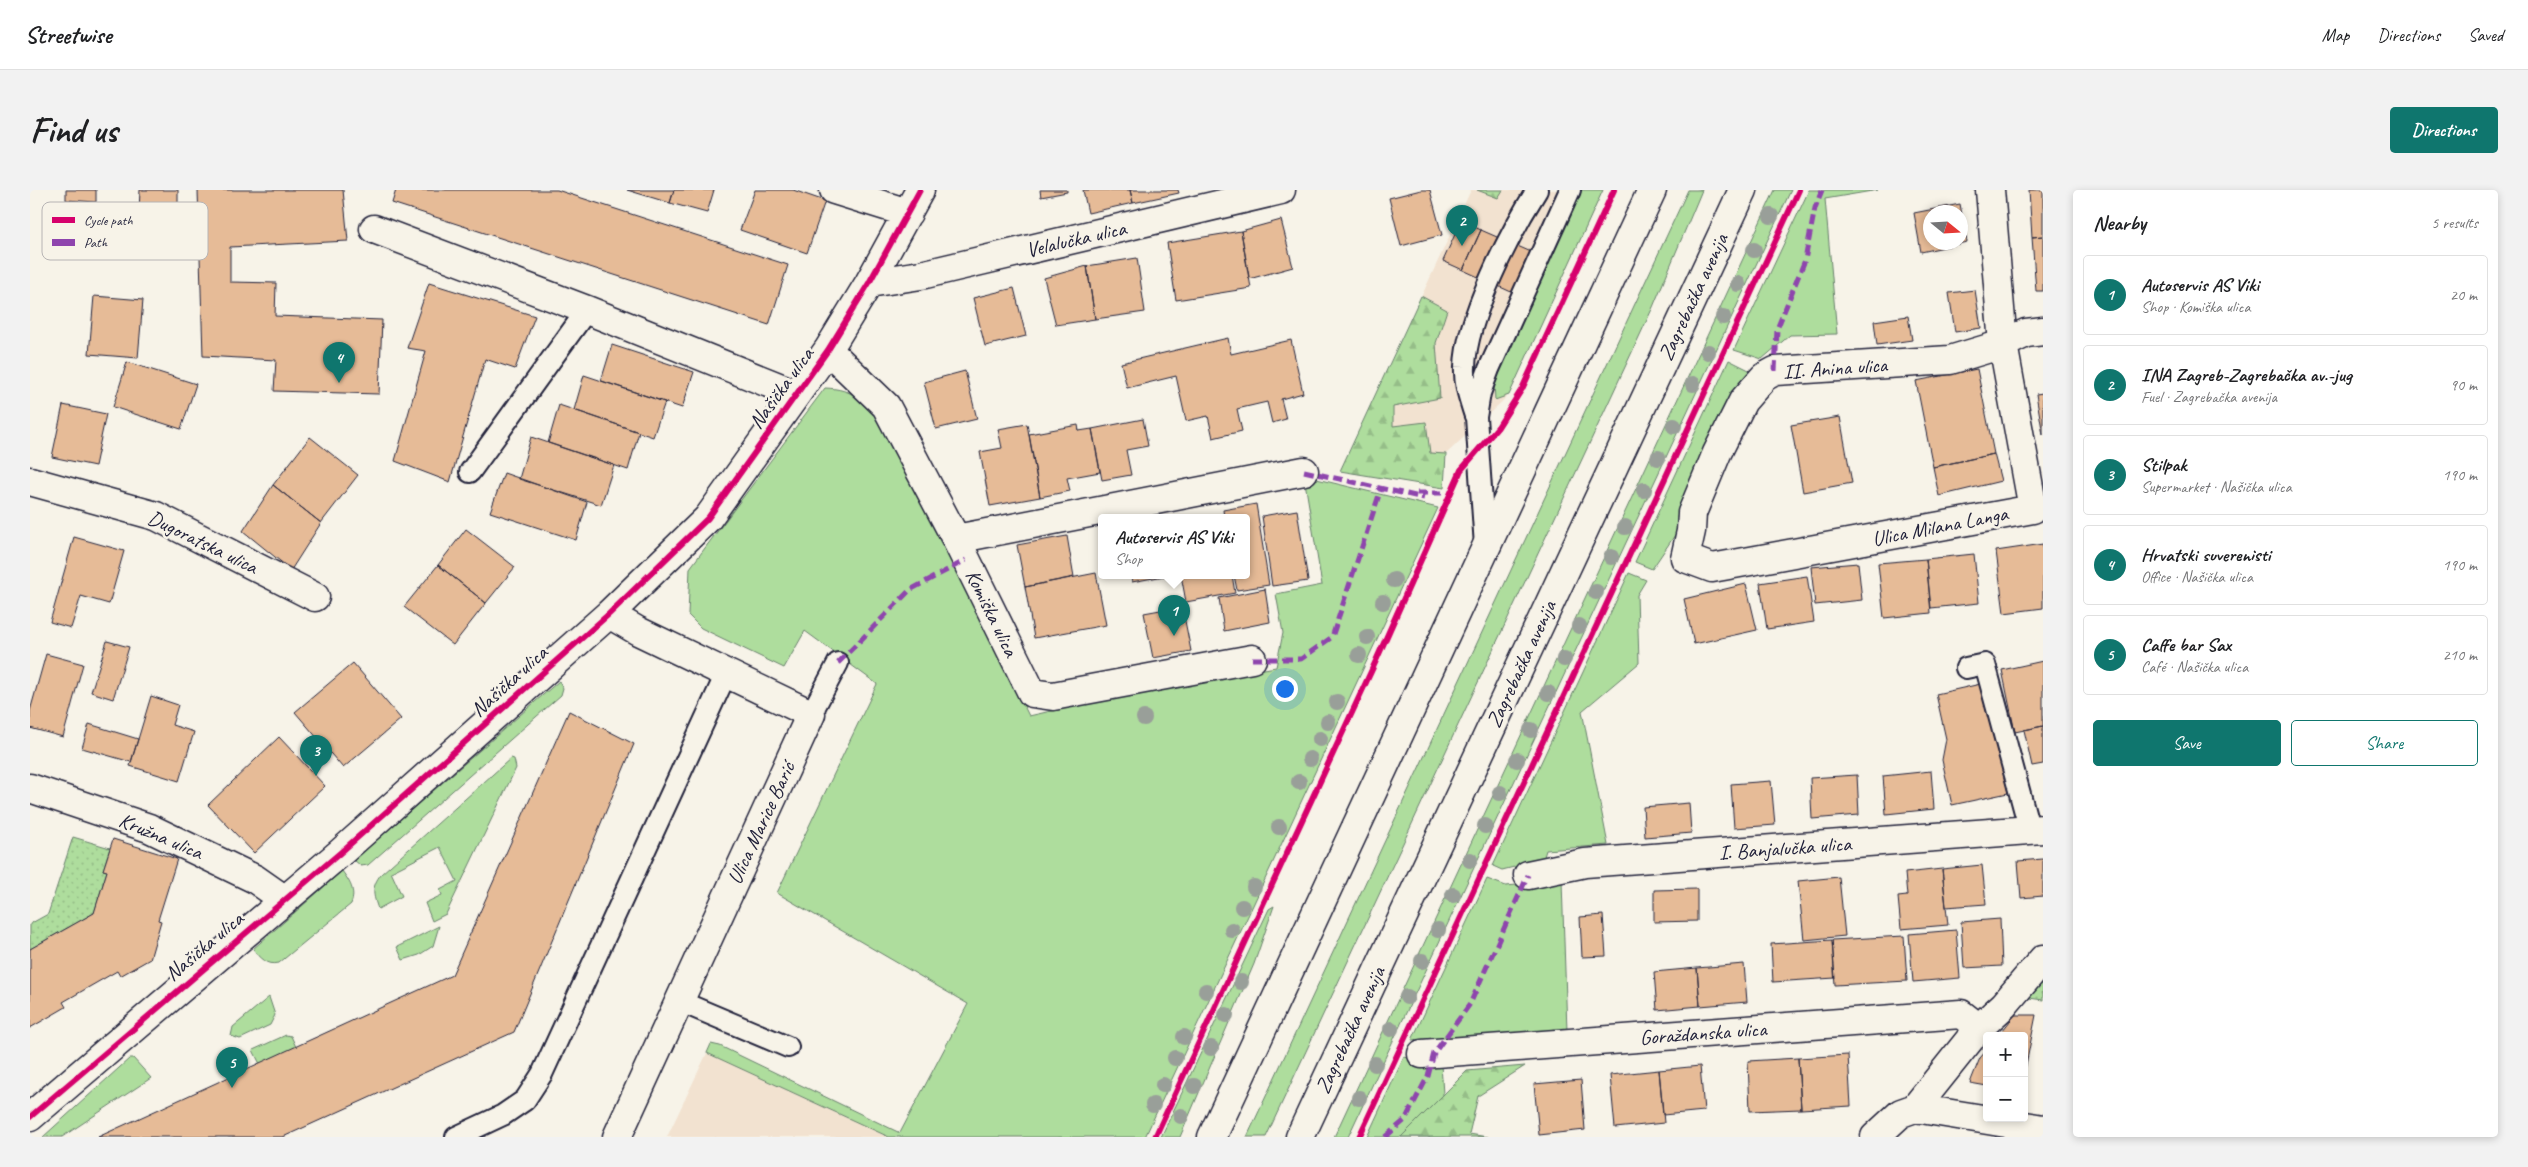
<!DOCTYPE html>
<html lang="en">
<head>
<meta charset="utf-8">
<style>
	:root { --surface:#fff; --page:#f2f2f2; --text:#202124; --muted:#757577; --line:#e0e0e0; --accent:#0f766e }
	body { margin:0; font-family:Caveat,sans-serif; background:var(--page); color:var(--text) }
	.controls { position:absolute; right:15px; bottom:15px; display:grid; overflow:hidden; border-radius:5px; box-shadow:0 2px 8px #0003 }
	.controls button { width:45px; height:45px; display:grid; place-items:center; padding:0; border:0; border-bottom:1px solid var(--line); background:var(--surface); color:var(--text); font:25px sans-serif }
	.compass { position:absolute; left:1893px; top:15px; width:45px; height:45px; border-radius:50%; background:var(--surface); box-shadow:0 2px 8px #0003; rotate:108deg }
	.you { position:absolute; left:1254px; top:498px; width:18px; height:18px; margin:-12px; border:4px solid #fff; border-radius:50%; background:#1a73e8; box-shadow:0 0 0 8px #1a73e833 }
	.badge { display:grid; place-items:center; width:32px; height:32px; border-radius:50%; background:var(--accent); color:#fff; font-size:16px; font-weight:700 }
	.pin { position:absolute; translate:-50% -41px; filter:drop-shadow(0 1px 2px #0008) }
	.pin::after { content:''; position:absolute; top:26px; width:18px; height:15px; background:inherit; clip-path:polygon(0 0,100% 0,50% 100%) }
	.popup { position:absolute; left:1068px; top:324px; width:152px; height:65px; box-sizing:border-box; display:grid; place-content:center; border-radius:5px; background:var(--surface); filter:drop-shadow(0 1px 4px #0005); font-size:16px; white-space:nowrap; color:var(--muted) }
	.popup b { font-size:19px; color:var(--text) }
	.popup::after { content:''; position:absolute; left:50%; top:100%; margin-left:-10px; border:10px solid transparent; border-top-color:var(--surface) }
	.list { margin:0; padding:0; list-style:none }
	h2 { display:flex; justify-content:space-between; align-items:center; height:65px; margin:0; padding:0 20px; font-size:21px }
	h2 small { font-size:16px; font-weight:400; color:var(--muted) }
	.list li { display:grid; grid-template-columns:32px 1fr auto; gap:15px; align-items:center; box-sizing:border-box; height:80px; margin:0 10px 10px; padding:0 10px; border:1px solid var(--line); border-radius:5px }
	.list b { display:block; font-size:19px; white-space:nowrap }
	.list p { margin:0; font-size:16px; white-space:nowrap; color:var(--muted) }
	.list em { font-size:16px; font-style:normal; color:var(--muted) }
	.actions { display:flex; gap:10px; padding:15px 20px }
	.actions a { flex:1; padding:11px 0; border:1px solid var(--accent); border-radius:5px; text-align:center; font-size:18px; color:var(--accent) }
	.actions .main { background:var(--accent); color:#fff }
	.map { position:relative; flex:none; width:2013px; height:947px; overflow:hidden; border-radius:5px }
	header { display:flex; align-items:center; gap:30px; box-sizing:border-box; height:70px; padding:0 25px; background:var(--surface); border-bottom:1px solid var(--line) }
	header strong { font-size:24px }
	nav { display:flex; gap:28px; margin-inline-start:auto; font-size:18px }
	.intro { display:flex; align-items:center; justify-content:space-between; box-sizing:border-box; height:120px; padding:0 30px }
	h1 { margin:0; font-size:35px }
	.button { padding:12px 22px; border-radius:5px; background:var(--accent); color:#fff; font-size:18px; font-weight:700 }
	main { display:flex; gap:30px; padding:0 30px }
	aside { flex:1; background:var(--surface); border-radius:5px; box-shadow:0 2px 8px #0003 }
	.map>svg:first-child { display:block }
	.built { fill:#f2e2d0 }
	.green { fill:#aedd9d; stroke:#68806c }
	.forest { fill:url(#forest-firs); stroke:#68806c }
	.garden { fill:url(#garden-dots); stroke:#68806c }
	.building { fill:#e6bb97; stroke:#22223b; fill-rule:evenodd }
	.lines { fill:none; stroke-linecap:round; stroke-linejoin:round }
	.service-casing { stroke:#22223b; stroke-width:24 }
	.minor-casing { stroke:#22223b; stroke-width:31 }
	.secondary-casing { stroke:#22223b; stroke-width:31 }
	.service { stroke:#f7f3e8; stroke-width:20 }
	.minor { stroke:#f7f3e8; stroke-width:28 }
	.secondary { stroke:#f7f3e8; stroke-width:28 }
	.quiet { stroke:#8e44ad; stroke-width:5; stroke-dasharray:10 5; stroke-linecap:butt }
	.cycleway-casing { stroke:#f7f3e8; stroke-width:9 }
	.cycleway { stroke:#d6006c; stroke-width:6 }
	.tree { fill:#999f99 }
	.labels { text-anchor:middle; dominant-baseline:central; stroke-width:5; stroke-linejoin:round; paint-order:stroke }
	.street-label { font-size:21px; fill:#22223b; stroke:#f7f3e8 }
	.key { fill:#f7f3e8; stroke:#b7b4b4; stroke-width:1 }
	.key-label { font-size:14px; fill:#22223b }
</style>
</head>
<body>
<header>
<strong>Streetwise</strong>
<nav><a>Map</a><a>Directions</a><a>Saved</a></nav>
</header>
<div class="intro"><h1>Find us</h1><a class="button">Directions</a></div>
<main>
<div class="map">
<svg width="2013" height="947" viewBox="0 0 2013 947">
	<defs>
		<pattern id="forest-firs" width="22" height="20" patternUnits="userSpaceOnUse" patternTransform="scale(1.25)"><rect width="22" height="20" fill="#aedd9d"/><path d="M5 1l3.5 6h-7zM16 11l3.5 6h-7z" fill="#95bd88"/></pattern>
		<pattern id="garden-dots" width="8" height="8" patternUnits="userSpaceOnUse" patternTransform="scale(1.25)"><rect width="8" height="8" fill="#aedd9d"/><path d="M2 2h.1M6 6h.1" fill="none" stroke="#95bd88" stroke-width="1.8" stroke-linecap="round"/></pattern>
	</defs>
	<rect width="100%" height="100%" fill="#f7f3e8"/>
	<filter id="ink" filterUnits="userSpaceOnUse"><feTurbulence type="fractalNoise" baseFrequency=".02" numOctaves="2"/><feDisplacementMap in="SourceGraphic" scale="10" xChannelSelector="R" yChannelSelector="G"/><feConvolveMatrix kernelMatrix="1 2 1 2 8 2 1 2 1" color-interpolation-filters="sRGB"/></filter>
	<g filter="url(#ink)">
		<path class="built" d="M1441,0H1573L1479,205L1416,264L1414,298L1310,281Z
			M677,863L859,947H637Z"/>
		<path class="green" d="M1551,0H1573L1479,205L1465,210L1464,194L1468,178Z
			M1658,0H1672L1623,117L1236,947H1217Z
			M1745,0H1761L1318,947H1304Z
			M1779,0H1848L1795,9L1807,144L1760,145L1732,169L1704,160Z
			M1699,170L1721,181L1648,327L1649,339L1622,379L1605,372Z
			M795,198C824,199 832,210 851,230L999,526L1128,497L1246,477L1253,443L1246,404L1292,395L1274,286L1408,318L1115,947H859L677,863L681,854L690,856L870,943L938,814L747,703L847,494L775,441L754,478L671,438L658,425L660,378Z
			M1599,383L1616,390L1607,405L1609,473L1552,521L1578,655L1516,660L1513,670L1472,680L1463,676Z
			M529,491L533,498L531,505L338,675L331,676L324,670Z
			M481,568L484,569L486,578L416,724L402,731L395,713L412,705L410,700L427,691L410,657L361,682L372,706L348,719C343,705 341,697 351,684Z
			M312,681C320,692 326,701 321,714L249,773C237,776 231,768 223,759Z
			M1457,689L1476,696L1532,691L1537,841L1382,850Z
			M1244,716L1224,774L1150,947H1131L1239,719Z
			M409,736L403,756L389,765L373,770L367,757Z
			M239,807L245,825L240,835L210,849L201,846L203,837Z
			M256,845L261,846L266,857L230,874L223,860Z
			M1374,867L1411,875L1416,947H1337Z
			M100,868H103L121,888L32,947H13Z"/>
		<path class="forest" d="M1447,0H1473L1468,8Z
			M1391,106L1417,120L1406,153L1410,208L1363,217V236L1396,232L1400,263L1416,264L1414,298L1310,281Z
			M1495,876L1448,906L1439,944L1458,947H1371L1437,881Z"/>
		<path class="garden" d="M43,647L80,658L73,680L77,681L64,723L0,759V734L18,724Z
			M2013,790V810L1999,808Z"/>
		<path class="building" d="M36,0H66V12L36,10Z
			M110,0H148V22H109Z
			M168,0H313L318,51L200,57V92L246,93L245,126L352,130L349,204L244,201L246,170L173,166Z
			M366,0H527L758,75L739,135L362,13Z
			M597,0H644L640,13Z
			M644,0H684L677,23L640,13Z
			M725,0H763L795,11L777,63L710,40Z
			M1010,0H1037V2L1011,7Z
			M1053,0H1100L1103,13L1058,23Z
			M1100,0H1148L1149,3L1103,13Z
			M1391,0H1400L1412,45L1371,56L1359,8Z
			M1999,0H2013V46L2002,47Z
			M1930,14L1937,52L1891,62L1884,23ZM1900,22H1930V52H1900Z
			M1251,30L1263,77L1219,89L1211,41Z
			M1431,31L1451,40L1433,80L1413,71Z
			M1451,40L1508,65L1490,106L1433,80Z
			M1211,41L1221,98L1146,110L1137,53Z
			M2013,46V101H2006L2002,47Z
			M1107,68L1115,122L1065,129L1057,76Z
			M1057,76L1065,129L1026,135L1014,88Z
			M399,93L505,126L485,179L455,169L420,292L365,271L396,161L377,158Z
			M984,98L996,146L955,156L943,108Z
			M1945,100L1951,138L1925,142L1919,103Z
			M64,106L113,110L108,168L59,164Z
			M1878,126L1882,150L1847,155L1844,131Z
			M1198,148L1201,164L1261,150L1273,203L1251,209L1256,229L1242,233L1237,212L1207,219L1212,241L1183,248L1178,226L1156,231L1146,186L1097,198L1091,173Z
			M582,155L664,182L652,218L571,191Z
			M97,172L166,194L151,239L83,217Z
			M1947,179L1964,264L1903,277L1886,191Z
			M935,181L947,229L906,239L894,192Z
			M554,185L635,212L623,247L544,220Z
			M2013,203V245L2006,204Z
			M33,215L76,224L65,276L22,267Z
			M529,215L609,242L598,280L518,253Z
			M1810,227L1822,293L1773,302L1761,235Z
			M1113,229L1118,256L1096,260L1101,285L1072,290L1062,239Z
			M997,234L1010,307L960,316L950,262L972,258L968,239Z
			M1048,235L1049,241L1062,239L1070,282L1037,288L1040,301L1010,307L999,244Z
			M280,247L328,285L291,333L243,295Z
			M501,247L584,275L571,315L489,289Z
			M1964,264L1971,291L1909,306L1903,277Z
			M474,283L557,312L546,350L460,322Z
			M243,295L291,333L261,380L213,341Z
			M1226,314L1239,395L1207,400L1204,385H1216V327H1194L1193,320Z
			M1267,320L1278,391L1242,396L1232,326Z
			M436,339L485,377L456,413L408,375Z
			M1037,346L1044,387L995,397L987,355Z
			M44,347L94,361L79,414L51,406L41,438L20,432Z
			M2013,354V418L1974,423L1966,361Z
			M1944,364L1949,413L1901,418L1896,369Z
			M1896,369L1901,423L1854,428L1848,373Z
			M1828,373L1832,410L1785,415L1781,377Z
			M408,375L456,413L423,455L374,417Z
			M1066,383L1076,435L1004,448L995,397Z
			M1101,385H1139L1102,392Z
			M1151,385H1202L1205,403L1156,412Z
			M1777,386L1784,432L1737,439L1730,393Z
			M1716,394L1727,440L1664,454L1654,409Z
			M1235,399L1240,432L1194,441L1189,408Z
			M1152,416L1161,461L1123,468L1114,423Z
			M77,451L99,457L83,509L61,502Z
			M16,464L53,474L33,547L0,538V521Z
			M2013,471V536L1985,542L1972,480Z
			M323,473L371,529L313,578L265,522Z
			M1955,493L1978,603L1922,615L1912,570L1916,549L1906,504Z
			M121,506L148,515L142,535L164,542L149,591L100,576Z
			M539,521L604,554L484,842L253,947H68L422,785Z
			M59,534L108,549L101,572L52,558Z
			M2013,536V574L2002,576L1994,540Z
			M249,547L295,596L224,663L178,615Z
			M1901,581L1904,619L1856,624L1853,586Z
			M1827,585L1829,625L1782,629L1780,588Z
			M1741,591L1745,635L1704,638L1701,594Z
			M1659,613L1661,643L1615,647L1613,617Z
			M83,649L147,669L128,730L131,731L120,769L90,786L87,781L33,812L36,817L0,838V759L64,723L77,681L73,680Z
			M2013,669V706L1991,708L1988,671Z
			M1952,675L1956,714L1916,717L1912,679Z
			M1912,679L1918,735L1871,739L1868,707L1877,706L1875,683Z
			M1809,687L1815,746L1774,750L1768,691Z
			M1667,699V731L1624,732V700Z
			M1573,725L1576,766L1552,767L1550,727Z
			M1970,729L1972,776L1934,778L1931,732Z
			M1926,740L1930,788L1883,792L1879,744Z
			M1874,746L1877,791L1805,795L1802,750Z
			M1802,750L1805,788L1743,792L1741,754Z
			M1714,774L1717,812L1670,816L1667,778Z
			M1667,778L1670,816L1627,820L1624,782Z
			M1985,825H2006L1994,885V846H1968Z
			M1957,860V896L1940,893L1950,868Z
			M1818,865L1821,916L1771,919L1768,868Z
			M1768,868L1771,919L1720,921L1718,871Z
			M1670,876L1674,921L1633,925L1629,880Z
			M1629,880L1634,933L1585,938L1580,885Z
			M1551,890L1555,940L1509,945L1504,894Z"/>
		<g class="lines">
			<g class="service-casing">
				<path id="service" d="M1445,226C1440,210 1434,194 1435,177C1436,128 1481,41 1507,0
					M440,282L557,120
					M1455,356L1446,227L1450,203L1459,179L1540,0
					M1936,478L1955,474L2000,641
					M781,524L808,473
					M649,811L758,857
					M426,947L473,925L495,910L512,884L696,484"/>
			</g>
			<g class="minor-casing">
				<path id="minor" d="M804,0L878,23
					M1960,0L1973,154L2003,319L1682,378L1655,368L1661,341L1662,323L1687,263L1713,211L1734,187L1745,181L1920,170L1973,154L1996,143L2013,141
					M344,39L557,120L766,204
					M839,93L891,85L1251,0
					M798,160L856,216L926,349L1002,503L1023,506L1222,469
					M0,291L126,326L285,407
					M926,349L1274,281
					M579,424L608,441L781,524L587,947
					M0,598L119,638L225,689L255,710
					M1498,685L1555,673L2013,639
					M1392,864L1931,824L1949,838
					M1885,918L2013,939
					M0,927L310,663L579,424L678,328L798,160L839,93L890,0
					M1845,947L1871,923L1885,918L1949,838L1974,815L2013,769"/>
			</g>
			<g class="secondary-casing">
				<path id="secondary" d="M1182,947L1622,0
					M1270,947L1713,0"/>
			</g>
			<use href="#service" class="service"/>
			<use href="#minor" class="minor"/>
			<use href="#secondary" class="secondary"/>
			<path class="quiet" d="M1745,181L1747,139L1775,70L1785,18L1792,0
				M1274,281L1394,308
				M1387,303H1422
				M1222,469H1271L1302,447L1351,299
				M808,473L880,400L936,370
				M1355,947L1375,930L1398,886L1404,863L1440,814L1498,685"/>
			<g class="cycleway-casing">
				<path id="cycleway" d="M0,927L310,663L579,424L678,328L798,160L839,93L890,0
					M1125,947L1345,473L1431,280L1468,237L1492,199L1584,0
					M1329,947L1769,0"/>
			</g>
			<use href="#cycleway" class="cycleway"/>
		</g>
		<g class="tree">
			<circle cx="1741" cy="26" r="8"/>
			<circle cx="1724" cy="60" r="8"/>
			<circle cx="1708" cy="94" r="8"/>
			<circle cx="1693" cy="127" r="8"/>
			<circle cx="1678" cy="162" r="8"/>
			<circle cx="1663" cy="194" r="8"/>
			<circle cx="1644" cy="236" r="8"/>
			<circle cx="1628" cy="268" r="8"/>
			<circle cx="1614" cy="300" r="8"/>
			<circle cx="1595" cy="337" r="8"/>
			<circle cx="1581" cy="367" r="8"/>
			<circle cx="1364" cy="390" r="8"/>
			<circle cx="1566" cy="402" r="8"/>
			<circle cx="1353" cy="412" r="8"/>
			<circle cx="1549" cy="436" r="8"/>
			<circle cx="1337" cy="447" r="8"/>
			<circle cx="1329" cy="465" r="8"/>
			<circle cx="1534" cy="469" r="8"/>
			<circle cx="1518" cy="503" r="8"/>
			<circle cx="1307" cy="512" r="8"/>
			<circle cx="1114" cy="528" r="8"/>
			<circle cx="1298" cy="532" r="8"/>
			<circle cx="1501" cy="540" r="8"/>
			<circle cx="1290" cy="549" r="8"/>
			<circle cx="1280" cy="569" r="8"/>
			<circle cx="1487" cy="570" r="8"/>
			<circle cx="1269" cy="592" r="8"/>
			<circle cx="1470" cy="603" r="8"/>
			<circle cx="1455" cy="636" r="8"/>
			<circle cx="1249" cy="637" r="8"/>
			<circle cx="1440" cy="670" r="8"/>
			<circle cx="1224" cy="697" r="8"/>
			<circle cx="1423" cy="705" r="8"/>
			<circle cx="1212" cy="717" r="8"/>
			<circle cx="1202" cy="740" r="8"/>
			<circle cx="1408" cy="740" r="8"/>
			<circle cx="1392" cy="771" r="8"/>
			<circle cx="1211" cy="792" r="8"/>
			<circle cx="1176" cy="801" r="8"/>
			<circle cx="1377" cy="807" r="8"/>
			<circle cx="1196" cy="825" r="8"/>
			<circle cx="1361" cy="839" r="8"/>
			<circle cx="1154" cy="847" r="8"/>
			<circle cx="1181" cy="858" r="8"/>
			<circle cx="1145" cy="868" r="8"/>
			<circle cx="1345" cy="874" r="8"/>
			<circle cx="1133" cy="895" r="8"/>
			<circle cx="1164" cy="896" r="8"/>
			<circle cx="1329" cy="908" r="8"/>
			<circle cx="1123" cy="915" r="8"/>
			<circle cx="1151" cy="926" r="8"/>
		</g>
	</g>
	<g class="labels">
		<g class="street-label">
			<text transform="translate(1046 49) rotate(-13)">Velalučka ulica</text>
			<text transform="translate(1663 107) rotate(-65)">Zagrebačka avenija</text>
			<text transform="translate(1805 178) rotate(-4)">II. Anina ulica</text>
			<text transform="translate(751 198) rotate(-54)">Našička ulica</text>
			<text transform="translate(1910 336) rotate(-11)">Ulica Milana Langa</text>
			<text transform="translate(173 352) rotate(26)">Dugoratska ulica</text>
			<text transform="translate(962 423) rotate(64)">Komiška ulica</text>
			<text transform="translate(1491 474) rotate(-65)">Zagrebačka avenija</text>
			<text transform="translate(479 491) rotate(-42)">Našička ulica</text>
			<text transform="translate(731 633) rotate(-65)">Ulica Marice Barić</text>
			<text transform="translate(131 646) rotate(23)">Kružna ulica</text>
			<text transform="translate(1755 658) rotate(-4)">I. Banjalučka ulica</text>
			<text transform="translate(174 756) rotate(-40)">Našička ulica</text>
			<text transform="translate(1320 840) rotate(-65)">Zagrebačka avenija</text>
			<text transform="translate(1673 843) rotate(-4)">Goraždanska ulica</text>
		</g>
	</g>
	<rect x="12" y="12" width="166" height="58" rx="8" class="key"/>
	<rect x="22" y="27" width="23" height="6" fill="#d6006c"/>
	<rect x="22" y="49" width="23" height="7" fill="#8e44ad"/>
	<g class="key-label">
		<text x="54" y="35">Cycle path</text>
		<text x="54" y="57">Path</text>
	</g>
</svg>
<div class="controls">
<button>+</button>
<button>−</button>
</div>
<svg class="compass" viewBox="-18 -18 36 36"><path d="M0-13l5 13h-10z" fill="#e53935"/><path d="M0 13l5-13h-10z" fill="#757577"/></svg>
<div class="you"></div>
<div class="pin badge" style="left:1144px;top:446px">1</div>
<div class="popup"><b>Autoservis AS Viki</b>Shop</div>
<div class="pin badge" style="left:1432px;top:56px">2</div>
<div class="pin badge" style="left:286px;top:586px">3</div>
<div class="pin badge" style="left:309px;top:193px">4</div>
<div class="pin badge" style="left:202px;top:898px">5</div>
</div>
<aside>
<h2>Nearby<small>5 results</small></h2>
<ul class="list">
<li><span class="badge">1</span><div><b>Autoservis AS Viki</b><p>Shop · Komiška ulica</p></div><em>20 m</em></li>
<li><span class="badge">2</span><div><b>INA Zagreb-Zagrebačka av.-jug</b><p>Fuel · Zagrebačka avenija</p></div><em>90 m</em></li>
<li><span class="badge">3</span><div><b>Stilpak</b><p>Supermarket · Našička ulica</p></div><em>190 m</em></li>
<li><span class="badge">4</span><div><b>Hrvatski suverenisti</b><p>Office · Našička ulica</p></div><em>190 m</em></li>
<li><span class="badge">5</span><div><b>Caffe bar Sax</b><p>Café · Našička ulica</p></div><em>210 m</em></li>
</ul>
<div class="actions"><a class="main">Save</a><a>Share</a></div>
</aside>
</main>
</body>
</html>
